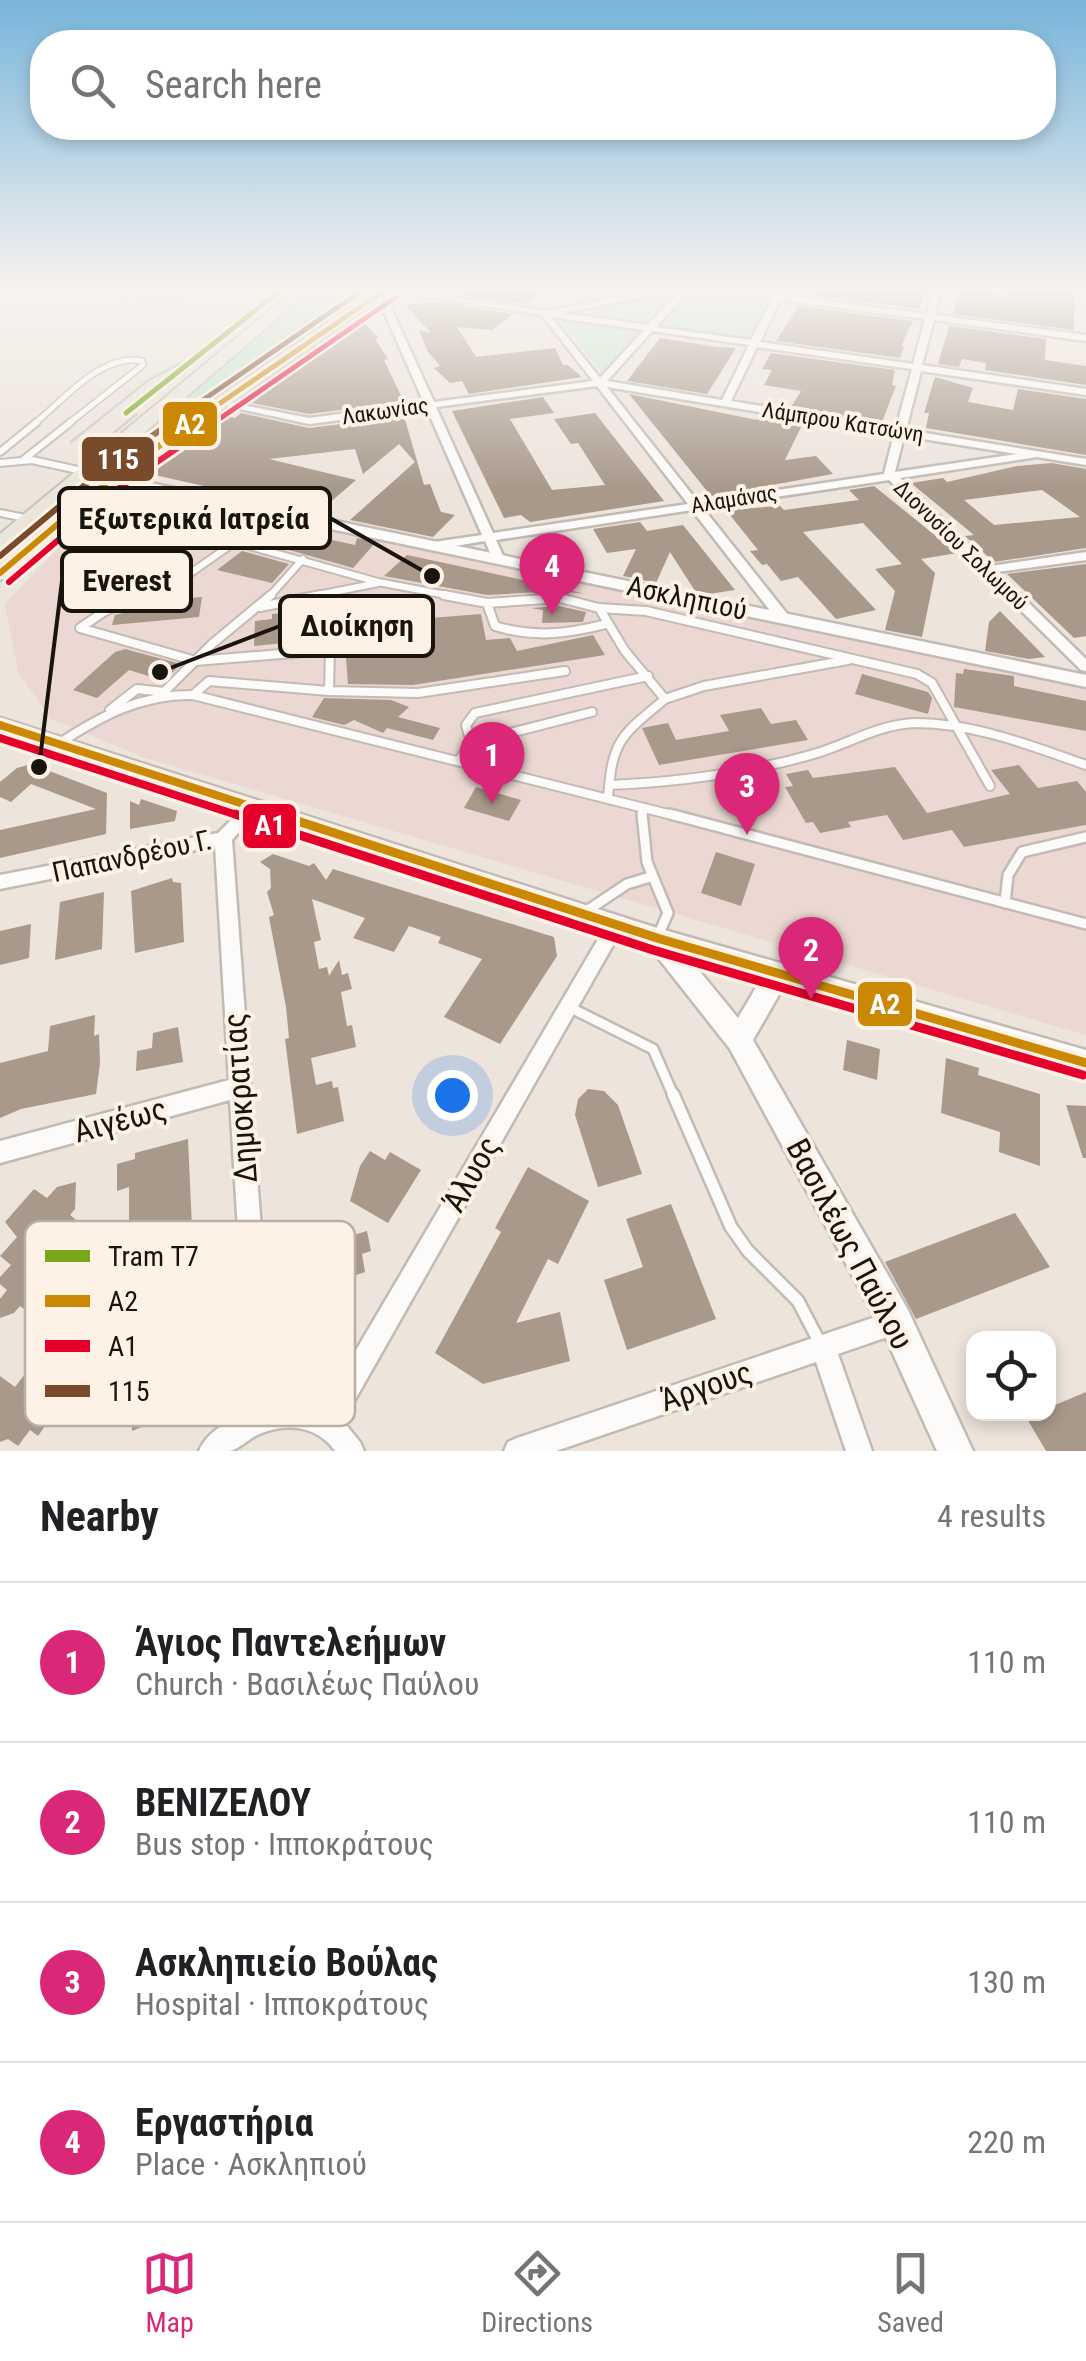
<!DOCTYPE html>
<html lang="en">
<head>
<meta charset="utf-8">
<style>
	:root { --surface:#fff; --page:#f6f6f6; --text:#202124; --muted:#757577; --line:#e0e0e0; --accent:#db2777 }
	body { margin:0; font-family:"Roboto Condensed",sans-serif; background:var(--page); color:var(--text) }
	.controls { position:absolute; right:30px; bottom:30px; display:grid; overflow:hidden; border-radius:20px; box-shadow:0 5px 15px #0003 }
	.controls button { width:90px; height:90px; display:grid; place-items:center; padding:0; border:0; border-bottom:2px solid var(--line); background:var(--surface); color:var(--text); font:50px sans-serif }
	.you { position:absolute; left:452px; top:1095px; width:35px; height:35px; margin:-25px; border:8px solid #fff; border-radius:50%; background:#1a73e8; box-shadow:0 0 0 15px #1a73e833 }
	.badge { display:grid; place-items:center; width:65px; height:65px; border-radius:50%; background:var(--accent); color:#fff; font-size:32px; font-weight:700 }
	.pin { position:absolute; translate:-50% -82px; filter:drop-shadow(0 2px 5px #0008) }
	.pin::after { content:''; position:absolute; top:52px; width:35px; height:30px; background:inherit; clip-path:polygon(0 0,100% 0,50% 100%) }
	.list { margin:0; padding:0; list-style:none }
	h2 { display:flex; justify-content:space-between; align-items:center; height:130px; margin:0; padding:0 40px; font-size:42px }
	h2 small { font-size:32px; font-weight:400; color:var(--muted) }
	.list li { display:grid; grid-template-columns:65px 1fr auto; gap:30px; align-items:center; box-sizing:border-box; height:160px; padding:0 40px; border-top:2px solid var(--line) }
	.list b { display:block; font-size:38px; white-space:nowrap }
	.list p { margin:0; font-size:32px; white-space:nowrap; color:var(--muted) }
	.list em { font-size:32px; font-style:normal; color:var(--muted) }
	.icon { flex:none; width:55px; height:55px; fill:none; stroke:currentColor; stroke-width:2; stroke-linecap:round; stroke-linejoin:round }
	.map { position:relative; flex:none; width:1086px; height:1451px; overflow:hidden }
	.search { position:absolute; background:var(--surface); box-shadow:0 5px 15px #0003; left:30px; right:30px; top:30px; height:110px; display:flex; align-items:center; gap:25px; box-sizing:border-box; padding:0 35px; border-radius:40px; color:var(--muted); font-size:38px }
	.sheet { height:770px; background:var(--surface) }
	nav { display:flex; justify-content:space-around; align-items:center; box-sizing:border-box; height:140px; border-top:2px solid var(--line); background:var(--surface); font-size:28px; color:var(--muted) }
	nav a { display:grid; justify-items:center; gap:5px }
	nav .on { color:var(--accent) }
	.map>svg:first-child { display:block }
	.medical { fill:#ebd8d2 }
	.green { fill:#c5e7d0 }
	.building { fill:#a8998b; fill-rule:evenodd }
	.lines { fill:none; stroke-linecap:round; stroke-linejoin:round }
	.lane-far4-casing { stroke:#c2bab4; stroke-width:8 }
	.lane-far3-casing { stroke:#c2bab4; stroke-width:10 }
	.lane-far2-casing { stroke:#c2bab4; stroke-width:12 }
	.lane-far1-casing { stroke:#c2bab4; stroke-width:14 }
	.lane-casing { stroke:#c2bab4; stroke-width:16 }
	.street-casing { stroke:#c2bab4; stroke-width:5 }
	.secondary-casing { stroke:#c2bab4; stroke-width:5 }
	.highway-casing { stroke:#c6c2be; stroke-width:4 }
	.lane-far4 { stroke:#fcfbfa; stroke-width:5 }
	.lane-far3 { stroke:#fcfbfa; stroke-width:6 }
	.lane-far2 { stroke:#fcfbfa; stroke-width:8 }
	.lane-far1 { stroke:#fcfbfa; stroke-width:9 }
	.lane { stroke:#fcfbfa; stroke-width:11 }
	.street { fill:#fcfbfa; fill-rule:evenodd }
	.secondary { fill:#fcfbfa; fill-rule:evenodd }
	.highway { fill:#eae6dc; fill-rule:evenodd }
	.tram { stroke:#cac7c5; stroke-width:2.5 }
	.bus-1-far3-casing { stroke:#fef1e5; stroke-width:10 }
	.bus-1-far2-casing { stroke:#fef1e5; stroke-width:12 }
	.bus-1-far1-casing { stroke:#fef1e5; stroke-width:15 }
	.bus-1-casing { stroke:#fef1e5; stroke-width:16 }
	.bus-2-far3-casing { stroke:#fef1e5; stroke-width:10 }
	.bus-2-far2-casing { stroke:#fef1e5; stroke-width:12 }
	.bus-2-far1-casing { stroke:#fef1e5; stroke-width:15 }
	.bus-2-casing { stroke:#fef1e5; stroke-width:16 }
	.bus-3-far1-casing { stroke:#fef1e5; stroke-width:10 }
	.bus-3-casing { stroke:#fef1e5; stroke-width:12 }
	.bus-1-far3 { stroke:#cb8903; stroke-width:5 }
	.bus-1-far2 { stroke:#cb8903; stroke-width:6 }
	.bus-1-far1 { stroke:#cb8903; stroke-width:8 }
	.bus-1 { stroke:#cb8903; stroke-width:9 }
	.bus-2-far3 { stroke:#e4002b; stroke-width:5 }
	.bus-2-far2 { stroke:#e4002b; stroke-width:6 }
	.bus-2-far1 { stroke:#e4002b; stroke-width:8 }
	.bus-2 { stroke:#e4002b; stroke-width:9 }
	.bus-3-far1 { stroke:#7a4b2a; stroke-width:5 }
	.bus-3 { stroke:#7a4b2a; stroke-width:6 }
	.tram-1-casing { stroke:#fef1e5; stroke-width:10 }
	.tram-1 { stroke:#78a819; stroke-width:5 }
	.labels { text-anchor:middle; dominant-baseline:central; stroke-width:8; stroke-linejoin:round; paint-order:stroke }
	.far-street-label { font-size:22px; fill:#1a140f; stroke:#fef1e5 }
	.street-label { font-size:28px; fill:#1a140f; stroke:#fef1e5 }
	.near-street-label { font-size:32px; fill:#1a140f; stroke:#fef1e5 }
	.key { fill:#fef1e5; stroke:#baafa5; stroke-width:2.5 }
	.key-label { font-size:28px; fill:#1a140f }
	.leader { fill:none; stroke:#1a140f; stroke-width:4 }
	.callout-dot { fill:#1a140f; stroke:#fef1e5; stroke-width:4 }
	.callout { fill:#fef1e5; stroke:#1a140f; stroke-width:4 }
	.callout-label { font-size:30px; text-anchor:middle; font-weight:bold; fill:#1a140f }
	.line-badge { stroke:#fef1e5; stroke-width:4 }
	.badge-label { font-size:28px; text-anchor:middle; font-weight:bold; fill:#fff }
</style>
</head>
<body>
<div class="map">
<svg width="1086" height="1451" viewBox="0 0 1086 1451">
	<rect width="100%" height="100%" fill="#ede4dc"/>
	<path class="medical" d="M146,491L1086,688V1035L146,758L51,719L18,672L5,604L100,503Z"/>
	<path class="green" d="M316,287H378L66,503L0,562L62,502Z
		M707,290L771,298L748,338L663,325L687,293Z
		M662,295L669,298L647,326L575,311Z
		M566,318L644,329L604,375L559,319Z"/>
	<path class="building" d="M445,287H510L539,294L526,304L462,295Z
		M811,287H864L900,293L903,287H928L919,309L807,294Z
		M961,287L1008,296L1010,287L1074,291V330L953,314Z
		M437,302L513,314L492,330L457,327L476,357L555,348L563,365H568L582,377L469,394L462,381L450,383L434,368L440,366L428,352L419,330L431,333L405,305Z
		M799,306L913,321L901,346H904L900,358L776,341Z
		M361,319L378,338L375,339L388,359L384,360L404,402L309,414L252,403Z
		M949,326L1046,339L1045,360L1086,366V385L985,370L986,363L962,359L959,367L938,364Z
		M660,338L717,347L736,348L707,394L627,381Z
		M771,353L895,370L892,385L896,386L882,422L791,407L801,391L764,385L772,370L762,369Z
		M935,377L973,388L968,402L1013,410L1018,389L1086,399V455L926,428L929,413H924Z
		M629,394L757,420L759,417L803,423L785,460L816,456L833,474L711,496Z
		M543,397L554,413L510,419L552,490L605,485L578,443L571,444L554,419L595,413L664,501L530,522L521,515L504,518L452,411Z
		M241,413L309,428L404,416L424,485L430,484L441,512L455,515L433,537L350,520L415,462L399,444L363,474L355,449L269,459L356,480L319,512L146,473L200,439L216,428L210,426L227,416L235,418Z
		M1052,463L1086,469V548L994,562L965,536L974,535L911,483L943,478L947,482L1017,466ZM1042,490L1080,517L994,525L964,500Z
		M874,486L957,553L921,559L935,573L922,637L885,630L895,591L875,569L902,564L863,523L803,532L876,610L836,619L798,577L781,581L767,564L762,565L750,551L758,550L726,510L780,506L784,510L859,500L849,490Z
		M640,522L647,531L683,525L735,590L709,594L695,591L670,552L656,583L623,576L636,549L607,553L593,529Z
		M272,527L355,545L357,538L376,542L353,568L257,541Z
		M242,551L289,564L272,583L217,570Z
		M407,555L454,565L586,594L560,591L487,595L384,576Z
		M1086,564V636L1074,638L1007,574Z
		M164,593H171L170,600L202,597L199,617L112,625L115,615L138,609L136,606Z
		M390,602L392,621L481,614L486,640L510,638L517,651L593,635L605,655L413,685L348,684L346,657L338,658L337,638L254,646L255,621L272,619V614L294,612V625L331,621V608Z
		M559,606L586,612L583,622L542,623L543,610L531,608Z
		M1000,611L1045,657L1029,659L985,651L989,622Z
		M125,649L181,664L164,681L129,670L97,698L73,690L115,652Z
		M964,669L1014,676V686L1086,701V731L954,707L956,673L963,674Z
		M862,674L928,692L932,698L928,714L855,694Z
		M324,698L391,700L409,707L398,717L440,728L433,740L387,728L383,733L354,720L344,725L312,717Z
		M761,708L771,724L796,720L808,740L659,765L642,728L668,723L676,740L729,731L720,715Z
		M31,764L107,793L106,834L0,858V830L96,809L31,784L11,802L0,797V782L17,768Z
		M1019,765L1038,788L1077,781L1086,792V825L964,847L952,830L903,840L887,815L848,822L851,827L820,833L813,822L806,823L785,787L793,786L786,774L808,770L813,778L895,767L927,813L1010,794L991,770Z
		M476,787L521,800L509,821L464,808Z
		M141,799L177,811L175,821L130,829V801L139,805Z
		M716,852L755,864L741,906L701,893Z
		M273,854L309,866L314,863L326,880L333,869L554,937L557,956L500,1044L444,1017L482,959L438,943L441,937L409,926L394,952L353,938L365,918L312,899L321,940L314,942L319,969L327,967L329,976L339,960L342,975L348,973L352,989L341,992L347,1026L352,1025L356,1047L311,1058L316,1085L332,1081L333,1088L338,1087L344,1121L297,1134L285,1039L289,1038L286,1007L269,917L274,915L267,892L271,888L270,869L260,862Z
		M172,878L173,882L181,883L184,942L135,953L131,891Z
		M104,892L102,949L55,960L60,902Z
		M31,924L29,958L0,965V931Z
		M95,1015L94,1036L99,1034L100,1063L96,1094L21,1109L0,1118V1063L48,1051L50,1026Z
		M178,1027L183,1062L136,1071L137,1051L152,1048L153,1033Z
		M847,1040L880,1049L877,1080L843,1070Z
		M946,1058L979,1068L978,1075L1040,1094V1166L999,1152L1000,1132L941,1113Z
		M588,1089L604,1091L618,1105L642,1174L598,1187L575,1115L578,1099Z
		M1066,1105L1086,1106V1158H1083Z
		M188,1139L192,1227L129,1241V1187L117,1191V1164L135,1159V1153Z
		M370,1151L385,1160L390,1152L421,1170L388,1223L350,1201L360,1166Z
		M528,1167L589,1201L558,1264L548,1259L516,1323L560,1312L570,1361L483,1384L435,1353L501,1232L495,1228Z
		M76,1182L75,1209L70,1215L76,1220L66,1232L75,1238L62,1253L68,1258L62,1265L73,1273L69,1277L73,1280L45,1314L37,1308L32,1315L20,1306L14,1313L0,1318V1299L7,1290L0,1284V1277L11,1265L0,1256L17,1237L5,1222L34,1189L47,1198L57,1187Z
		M671,1204L716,1319L627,1350L604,1280L643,1267L626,1219Z
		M1015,1213L1050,1267L916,1319L885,1262Z
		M367,1231L371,1251L362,1254L365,1272L333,1283L335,1292L315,1299L310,1240L332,1233L346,1232L347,1237Z
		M169,1352L172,1399L148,1407L149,1424L132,1431L131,1413L100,1425V1401L107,1399V1377Z
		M48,1354L61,1364L57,1370L63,1374L56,1383L69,1392L64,1398L71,1403L55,1423L50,1419L38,1436L30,1430L18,1446L8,1439L0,1442V1376L15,1387L38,1357L43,1361Z
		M1086,1392V1451H1046L1026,1417L1048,1414V1408Z"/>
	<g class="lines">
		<g class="lane-far4-casing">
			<path id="lane-far4" d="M66,287L134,295L262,290L299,294
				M34,424C63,401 102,352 142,361L143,365L68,424"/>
		</g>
		<g class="lane-far3-casing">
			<path id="lane-far3" d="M0,452L37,422
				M23,460L71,422
				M0,463L32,460L87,472
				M0,513L30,519
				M122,554L125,534L133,524L164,518L238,529L235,542
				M138,597L185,577L235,542L378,582L457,597
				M269,597L303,559
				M308,597L378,583"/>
		</g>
		<g class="lane-far2-casing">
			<path id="lane-far2" d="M143,595L105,611L80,628L196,661L330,650L329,691L209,681L193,695
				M444,595L487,603L560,598L599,608L625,651L665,699C622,735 612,739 608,798
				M487,603L495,626C534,638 567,634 606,624
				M260,607L321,595
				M599,608L646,611L917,674L932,683L990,786
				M329,691L418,693L565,671
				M665,699L704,686L848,660
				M110,710L137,689L164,692L212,644L271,595
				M471,743L466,725L475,713L648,676
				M58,744C101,716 141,694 193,695L680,817
				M459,760L471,743L592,712
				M610,785C678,782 748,773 814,754C849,744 878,724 916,723C974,723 1032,746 1086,765
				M642,817L643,808"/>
		</g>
		<g class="lane-far1-casing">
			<path id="lane-far1" d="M642,814L647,862L668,913L658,936
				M670,814L1086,924
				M1005,903L1008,875L1022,852L1086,837
				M585,912L627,884L650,877
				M569,1007L653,1049L674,1097"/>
		</g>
		<g class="lane-casing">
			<path id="lane" d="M673,1094L731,1227L748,1251L798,1301L820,1343"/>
		</g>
		<g class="street-casing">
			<path id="street" d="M668,287H692L656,327L751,340L772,299L696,287H720L927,314L934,287H942L935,315L1086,335V341L934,320L922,365L1086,389V395L921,371L906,430L1086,459V465L1037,457L900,478L990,566L1086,552V560L997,572L1086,659V671L1081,670L889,480L703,508L788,615L790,618L783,622L778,621L692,510L496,540L505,560L499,564L493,560L485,541L431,550L425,546L427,543L482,535L427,409L309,424L217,404L222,401L309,418L424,403L382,307L373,298L377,296L390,306L434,402L593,381L542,315L383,290L387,288L548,311ZM681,290L648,325L562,313ZM780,300L925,319L913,364L760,342ZM551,317L644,330L600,378ZM652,331L749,345L722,400L607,381ZM757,347L912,369L896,428L731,401ZM597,386L688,504L493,533L436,407ZM607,387L894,434L884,474L698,502ZM904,436L1017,454L895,472Z
				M252,803L258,805L260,809L232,840L274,1404L303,1402L322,1408L610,919L616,916L622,919L625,924L343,1421L360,1442L364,1451H335C317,1425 285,1422 257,1435C249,1439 239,1449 230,1451C221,1451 208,1451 199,1451C207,1431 230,1420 249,1412L230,1100L0,1163V1141L229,1080L215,846L0,889V875L218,833L246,805Z
				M896,1310L905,1313L908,1322L905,1331L838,1354L872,1451H846L816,1362L556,1451H504L508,1442L517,1438Z"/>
		</g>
		<g class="secondary-casing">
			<path id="secondary" d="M111,475L1086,675V687L106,482V476Z
				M0,718L657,928L1086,1050V1076L784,986L753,1040L908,1310L973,1451H937L884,1334L730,1049L648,945L0,732ZM688,957L761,979L738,1018Z"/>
		</g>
		<g class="highway-casing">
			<path id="highway" d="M298,287H314L8,550L0,552V534Z
				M379,287H396L118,483L8,578L0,580V561L104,475Z"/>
		</g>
		<use href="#lane-far4" class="lane-far4"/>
		<use href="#lane-far3" class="lane-far3"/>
		<use href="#lane-far2" class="lane-far2"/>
		<use href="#lane-far1" class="lane-far1"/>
		<use href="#lane" class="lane"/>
		<use href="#street" class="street"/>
		<use href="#secondary" class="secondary"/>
		<use href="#highway" class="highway"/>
		<path class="tram" d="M71,442L150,379L213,347
			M99,445L137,414"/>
		<g class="bus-1-far3-casing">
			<path id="bus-1-far3" d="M190,424L389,287"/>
		</g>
		<g class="bus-1-far2-casing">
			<path id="bus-1-far2" d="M0,573L111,479L194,422"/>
		</g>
		<g class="bus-1-far1-casing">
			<path id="bus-1-far1" d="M0,725L284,817"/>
		</g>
		<g class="bus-1-casing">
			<path id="bus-1" d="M276,814L657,938L1086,1063"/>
		</g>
		<g class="bus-2-far3-casing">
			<path id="bus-2-far3" d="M212,424L396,297"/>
		</g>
		<g class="bus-2-far2-casing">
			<path id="bus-2-far2" d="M9,582L118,489L215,422"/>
		</g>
		<g class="bus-2-far1-casing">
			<path id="bus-2-far1" d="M0,738L243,817"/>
		</g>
		<g class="bus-2-casing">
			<path id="bus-2" d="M235,814L653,950L1083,1075"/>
		</g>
		<g class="bus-3-far1-casing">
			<path id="bus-3-far1" d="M168,424L367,287"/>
		</g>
		<g class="bus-3-casing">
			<path id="bus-3" d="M0,556L104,469L172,422"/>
		</g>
		<use href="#bus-1-far3" class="bus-1-far3"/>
		<use href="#bus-1-far2" class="bus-1-far2"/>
		<use href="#bus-1-far1" class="bus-1-far1"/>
		<use href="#bus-1" class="bus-1"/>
		<use href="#bus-2-far3" class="bus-2-far3"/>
		<use href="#bus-2-far2" class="bus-2-far2"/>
		<use href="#bus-2-far1" class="bus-2-far1"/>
		<use href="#bus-2" class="bus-2"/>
		<use href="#bus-3-far1" class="bus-3-far1"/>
		<use href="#bus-3" class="bus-3"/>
		<g class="tram-1-casing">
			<path id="tram-1" d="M126,413L285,287"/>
		</g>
		<use href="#tram-1" class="tram-1"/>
	</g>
	<linearGradient id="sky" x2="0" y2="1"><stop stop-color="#78b5db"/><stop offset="0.59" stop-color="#f7f3ef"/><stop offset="1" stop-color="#f7f3ef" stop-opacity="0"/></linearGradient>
	<rect width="1086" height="490" fill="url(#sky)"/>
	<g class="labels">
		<g class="far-street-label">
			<text transform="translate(385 411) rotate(-8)">Λακωνίας</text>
			<text transform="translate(843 422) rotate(9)">Λάμπρου Κατσώνη</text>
			<text transform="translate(734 499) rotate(-9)">Αλαμάνας</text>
			<text transform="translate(961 545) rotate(44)">Διονυσίου Σολωμού</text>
		</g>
		<g class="street-label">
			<text transform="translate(687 598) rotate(12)">Ασκληπιού</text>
			<text transform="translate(132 856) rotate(-12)">Παπανδρέου Γ.</text>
		</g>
		<g class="near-street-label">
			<text transform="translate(240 1098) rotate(-94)">Δημοκρατίας</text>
			<text transform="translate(120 1120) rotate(-15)">Αιγέως</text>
			<text transform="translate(471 1174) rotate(-60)">Άλυος</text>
			<text transform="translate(850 1244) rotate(62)">Βασιλέως Παύλου</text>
			<text transform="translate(706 1386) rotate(-19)">Άργους</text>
		</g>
	</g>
	<rect x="25" y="1221" width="330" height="205" rx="15" class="key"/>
	<rect x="45" y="1250" width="45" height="12" fill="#78a819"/>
	<rect x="45" y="1295" width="45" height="12" fill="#cb8903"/>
	<rect x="45" y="1340" width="45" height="12" fill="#e4002b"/>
	<rect x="45" y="1385" width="45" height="12" fill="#7a4b2a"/>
	<g class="key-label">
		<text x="108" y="1266">Tram Τ7</text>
		<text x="108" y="1311">Α2</text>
		<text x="108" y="1356">Α1</text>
		<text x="108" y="1401">115</text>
	</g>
	<path class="leader" d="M432 576L330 518M39 767L62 581M160 672L280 626"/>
	<g class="callout-dot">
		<circle cx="432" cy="576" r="10"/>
		<circle cx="39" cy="767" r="10"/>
		<circle cx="160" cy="672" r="10"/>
	</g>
	<g class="callout">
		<rect x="59" y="488" width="271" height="60" rx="10"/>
		<rect x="62" y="551" width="129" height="60" rx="10"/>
		<rect x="280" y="596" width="153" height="60" rx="10"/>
	</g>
	<g class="callout-label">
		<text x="194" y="529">Εξωτερικά Ιατρεία</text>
		<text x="127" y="591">Everest</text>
		<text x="357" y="636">Διοίκηση</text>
	</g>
	<g class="line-badge">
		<rect x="161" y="400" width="58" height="48" rx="10" fill="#cb8903"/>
		<rect x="80" y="435" width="76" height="48" rx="10" fill="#7a4b2a"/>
		<rect x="241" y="802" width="57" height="48" rx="10" fill="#e4002b"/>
		<rect x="856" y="980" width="58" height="48" rx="10" fill="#cb8903"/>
	</g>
	<g class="badge-label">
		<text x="190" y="434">Α2</text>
		<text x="118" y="469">115</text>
		<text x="270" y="835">Α1</text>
		<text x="885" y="1014">Α2</text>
	</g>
</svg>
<div class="controls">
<button><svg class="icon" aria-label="locate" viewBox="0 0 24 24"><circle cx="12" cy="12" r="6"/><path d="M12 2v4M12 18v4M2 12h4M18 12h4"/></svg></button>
</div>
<div class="you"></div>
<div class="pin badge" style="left:492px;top:804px">1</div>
<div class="pin badge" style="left:811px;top:999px">2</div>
<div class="pin badge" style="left:747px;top:835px">3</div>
<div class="pin badge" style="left:552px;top:615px">4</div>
<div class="search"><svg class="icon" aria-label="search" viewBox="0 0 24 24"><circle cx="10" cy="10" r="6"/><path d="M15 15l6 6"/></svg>Search here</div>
</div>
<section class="sheet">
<h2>Nearby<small>4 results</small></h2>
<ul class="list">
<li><span class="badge">1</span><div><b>Άγιος Παντελεήμων</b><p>Church · Βασιλέως Παύλου</p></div><em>110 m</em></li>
<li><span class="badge">2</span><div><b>ΒΕΝΙΖΕΛΟΥ</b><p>Bus stop · Ιπποκράτους</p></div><em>110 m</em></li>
<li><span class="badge">3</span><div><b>Ασκληπιείο Βούλας</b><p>Hospital · Ιπποκράτους</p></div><em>130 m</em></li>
<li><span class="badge">4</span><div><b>Εργαστήρια</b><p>Place · Ασκληπιού</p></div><em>220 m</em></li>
</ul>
</section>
<nav>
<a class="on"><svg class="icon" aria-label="map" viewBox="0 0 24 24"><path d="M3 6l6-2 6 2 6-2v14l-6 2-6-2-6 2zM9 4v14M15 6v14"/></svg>Map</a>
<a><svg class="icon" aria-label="directions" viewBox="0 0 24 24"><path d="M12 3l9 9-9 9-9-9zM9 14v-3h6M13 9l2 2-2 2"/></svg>Directions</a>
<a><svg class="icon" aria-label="saved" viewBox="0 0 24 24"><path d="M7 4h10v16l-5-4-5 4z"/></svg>Saved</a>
</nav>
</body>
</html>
